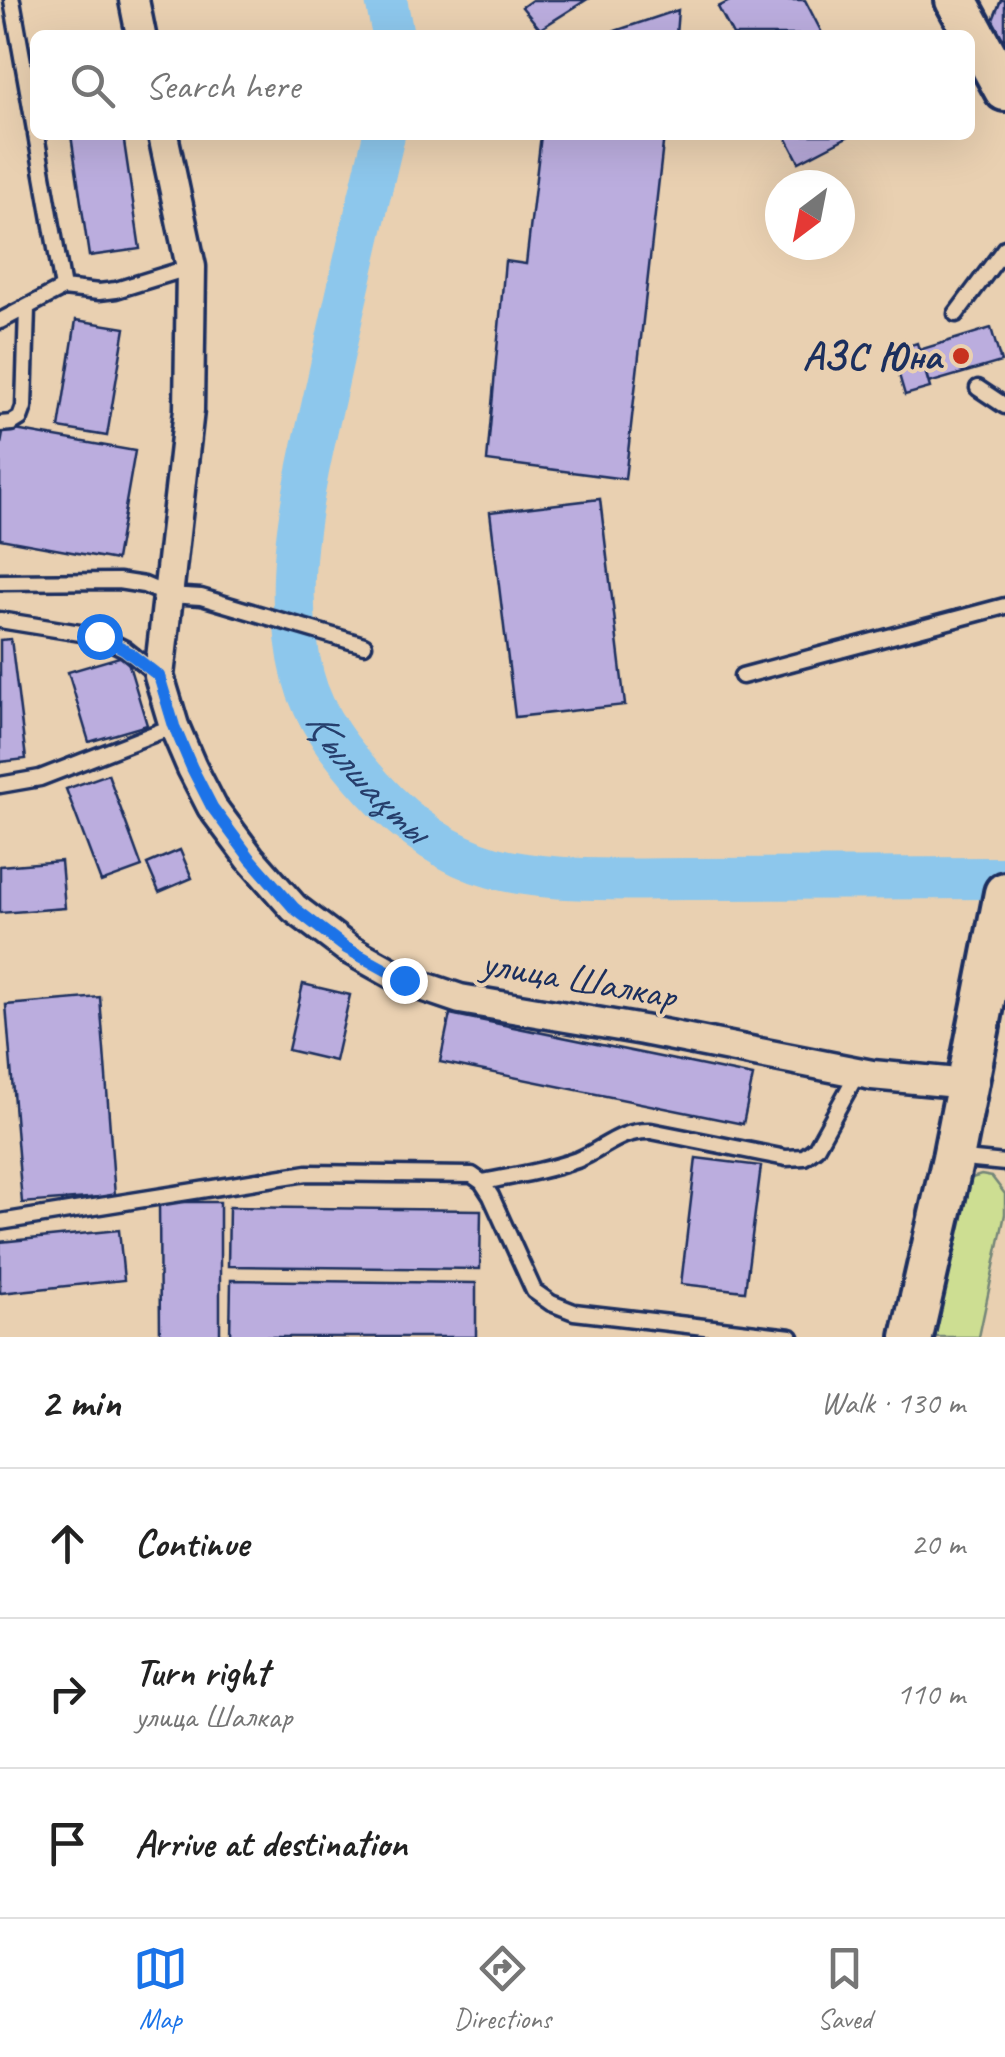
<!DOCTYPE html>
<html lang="en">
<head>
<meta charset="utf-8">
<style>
	:root { --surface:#fff; --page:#f6f6f6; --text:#222; --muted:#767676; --line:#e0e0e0; --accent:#1a73e8 }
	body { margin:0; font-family:Caveat,sans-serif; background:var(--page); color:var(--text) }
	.compass { position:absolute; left:765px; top:170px; width:90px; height:90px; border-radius:50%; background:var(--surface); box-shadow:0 10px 40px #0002; rotate:212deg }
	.stop { position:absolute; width:30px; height:30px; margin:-22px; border:8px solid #1a73e8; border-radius:50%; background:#fff }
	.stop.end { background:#1a73e8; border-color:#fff; box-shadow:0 2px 10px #0008 }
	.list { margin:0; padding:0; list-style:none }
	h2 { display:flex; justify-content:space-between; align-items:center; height:130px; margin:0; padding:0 40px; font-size:42px }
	h2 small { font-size:32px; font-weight:400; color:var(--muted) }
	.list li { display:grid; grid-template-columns:65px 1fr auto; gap:30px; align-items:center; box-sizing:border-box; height:150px; padding:0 40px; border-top:2px solid var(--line) }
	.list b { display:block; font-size:38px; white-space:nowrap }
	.list p { margin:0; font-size:32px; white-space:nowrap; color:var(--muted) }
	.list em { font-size:32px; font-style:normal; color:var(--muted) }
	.icon { flex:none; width:55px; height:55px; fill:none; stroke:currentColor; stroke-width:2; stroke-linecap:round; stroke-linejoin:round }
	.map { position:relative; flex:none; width:1005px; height:1337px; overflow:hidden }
	.search { position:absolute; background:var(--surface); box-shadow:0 10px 40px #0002; left:30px; right:30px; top:30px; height:110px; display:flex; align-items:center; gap:25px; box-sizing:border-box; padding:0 35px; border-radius:15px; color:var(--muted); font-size:38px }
	.sheet { height:580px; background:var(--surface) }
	nav { display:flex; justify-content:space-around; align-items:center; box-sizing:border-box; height:140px; border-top:2px solid var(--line); background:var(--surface); font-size:28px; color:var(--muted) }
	nav a { display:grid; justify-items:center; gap:5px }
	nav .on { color:var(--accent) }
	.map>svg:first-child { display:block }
	.green { fill:#cdde92; stroke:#748678; stroke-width:2.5 }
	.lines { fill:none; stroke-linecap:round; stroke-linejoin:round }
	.river { stroke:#8dc7ec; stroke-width:42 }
	.building { fill:#bbadde; stroke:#1b2f5e; stroke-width:2.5 }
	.lane-casing { stroke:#1b2f5e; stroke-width:21 }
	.street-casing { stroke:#1b2f5e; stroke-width:35 }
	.secondary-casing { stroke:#1b2f5e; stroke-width:48 }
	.lane { stroke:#e9d0b1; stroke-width:14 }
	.street { stroke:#e9d0b1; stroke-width:28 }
	.secondary { stroke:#e9d0b1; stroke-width:40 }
	.route { stroke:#1a73e8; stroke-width:12 }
	.poi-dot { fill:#c8321e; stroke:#e9d0b1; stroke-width:4 }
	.labels { text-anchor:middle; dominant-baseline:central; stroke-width:8; stroke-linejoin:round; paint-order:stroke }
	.poi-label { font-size:40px; font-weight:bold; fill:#1b2f5e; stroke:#e9d0b1; text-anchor:end }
	.street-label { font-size:40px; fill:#1b2f5e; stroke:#e9d0b1 }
	.water-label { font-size:42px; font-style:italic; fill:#263e6c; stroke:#e9d0b1 }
</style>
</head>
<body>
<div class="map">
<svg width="1005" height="1337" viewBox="0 0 1005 1337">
	<rect width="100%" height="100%" fill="#e9d0b1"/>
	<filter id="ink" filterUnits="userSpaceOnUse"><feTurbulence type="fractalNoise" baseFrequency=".01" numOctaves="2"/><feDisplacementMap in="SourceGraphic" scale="20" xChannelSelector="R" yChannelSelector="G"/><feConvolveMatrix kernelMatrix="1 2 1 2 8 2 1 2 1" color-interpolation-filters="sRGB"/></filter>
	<g filter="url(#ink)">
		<path class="green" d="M981,1175L992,1177L1005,1194V1214L979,1337H932L969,1179Z"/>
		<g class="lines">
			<g class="river">
				<path d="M386,0L393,35"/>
				<path id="s1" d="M384,135C364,218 345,301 327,385C306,479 279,579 303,676C314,720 344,756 374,789C406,824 446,854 492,867C547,883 631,879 688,879C794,879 899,878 1005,878"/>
			</g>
		</g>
		<path class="building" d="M532,0H586L540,29L522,7Z
			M732,0H805L823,35H733L718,7Z
			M1001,0H1005V39L988,32Z
			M678,10L676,35H603Z
			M71,135H123L140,249L89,256Z
			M541,135H664L625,479L487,461L505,261L526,264Z
			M785,135H851L799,162Z
			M76,320L125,328L107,436L59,428Z
			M991,328L1001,362L929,383L919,350Z
			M917,343L930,388L905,395L892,351Z
			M4,428L135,451L116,560L0,539V450Z
			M600,499L625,705L515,717L490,512Z
			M11,639L26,759L0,762V640Z
			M126,655L147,725L89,742L68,672Z
			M108,774L142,867L101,882L66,789Z
			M180,850L192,878L159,892L147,864Z
			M61,861L65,908L0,913V866Z
			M303,984L350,995L335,1061L288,1050Z
			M100,997L115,1196L22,1203L6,1005Z
			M450,1014L753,1076L743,1124L440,1062Z
			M696,1158L761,1166L745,1291L681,1284Z
			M159,1202H220V1337H160Z
			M229,1207L481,1210L480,1269L228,1266Z
			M119,1230L124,1280L0,1293V1242Z
			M231,1280L476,1283V1337H230Z"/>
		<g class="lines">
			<g class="lane-casing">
				<path id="lane" d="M12,0L35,130
					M36,135L63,288L99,292L116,290L191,267
					M956,314L1005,248
					M0,321L63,288
					M978,388L1005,406
					M0,424L12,423L20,418L24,407L27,308
					M0,582L118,581L144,585L168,595L201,597L364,645
					M0,620L99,636L125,649L159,676
					M742,676L1005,606
					M0,785L40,778L174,726
					M954,1158L1005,1163
					M482,1182C514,1176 546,1171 577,1160C605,1149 618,1130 651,1131L786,1158L804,1157L816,1148L858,1072
					M0,1222L307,1173L472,1175L482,1182L491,1196L534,1291L551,1303L574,1312L791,1337"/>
			</g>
			<g class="street-casing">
				<path id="street" d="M134,0L141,35
					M163,135L191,267L189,410L159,676L174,726L192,768L212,807L250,858L294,908L347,948L404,980L460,999L643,1030L872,1075L968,1084"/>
			</g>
			<g class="secondary-casing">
				<path id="secondary" d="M956,0L1005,90
					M912,1337L953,1158L1005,893"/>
			</g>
			<use href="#lane" class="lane"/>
			<use href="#street" class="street"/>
			<use href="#secondary" class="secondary"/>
		</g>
	</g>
	<g class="lines" filter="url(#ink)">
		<path class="route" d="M99,636L124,649L159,676L174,726L192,768L212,807L250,858L294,908L346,948L404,980"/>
	</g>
	<circle class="poi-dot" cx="961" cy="356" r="10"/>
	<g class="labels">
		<g class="poi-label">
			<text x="941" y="356">АЗС Юна</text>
		</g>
		<g class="street-label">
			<text transform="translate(579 979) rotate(10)">улица Шалкар</text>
		</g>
		<g class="water-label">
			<text stroke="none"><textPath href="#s1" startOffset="672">Қылшақты</textPath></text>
		</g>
	</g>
</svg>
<svg class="compass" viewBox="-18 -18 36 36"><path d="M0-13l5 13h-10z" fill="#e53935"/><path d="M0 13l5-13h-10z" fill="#767676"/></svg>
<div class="stop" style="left:99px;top:636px"></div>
<div class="stop end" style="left:404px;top:980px"></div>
<div class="search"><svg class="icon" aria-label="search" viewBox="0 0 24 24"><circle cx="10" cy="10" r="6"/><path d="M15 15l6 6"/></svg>Search here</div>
</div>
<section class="sheet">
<h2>2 min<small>Walk · 130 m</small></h2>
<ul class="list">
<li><svg class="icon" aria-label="ahead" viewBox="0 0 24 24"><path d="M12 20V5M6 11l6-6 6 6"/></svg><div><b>Continue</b></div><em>20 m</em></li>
<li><svg class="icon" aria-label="right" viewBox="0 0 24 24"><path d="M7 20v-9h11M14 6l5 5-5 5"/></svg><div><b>Turn right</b><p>улица Шалкар</p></div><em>110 m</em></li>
<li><svg class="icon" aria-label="arrive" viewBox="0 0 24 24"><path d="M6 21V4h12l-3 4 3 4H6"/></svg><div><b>Arrive at destination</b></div></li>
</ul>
</section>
<nav>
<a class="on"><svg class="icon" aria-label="map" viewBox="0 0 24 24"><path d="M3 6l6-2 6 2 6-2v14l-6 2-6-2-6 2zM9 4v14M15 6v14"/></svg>Map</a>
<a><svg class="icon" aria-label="directions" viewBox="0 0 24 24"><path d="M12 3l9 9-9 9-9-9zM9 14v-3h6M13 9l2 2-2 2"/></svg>Directions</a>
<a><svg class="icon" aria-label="saved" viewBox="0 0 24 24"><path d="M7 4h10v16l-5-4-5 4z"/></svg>Saved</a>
</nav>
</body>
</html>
